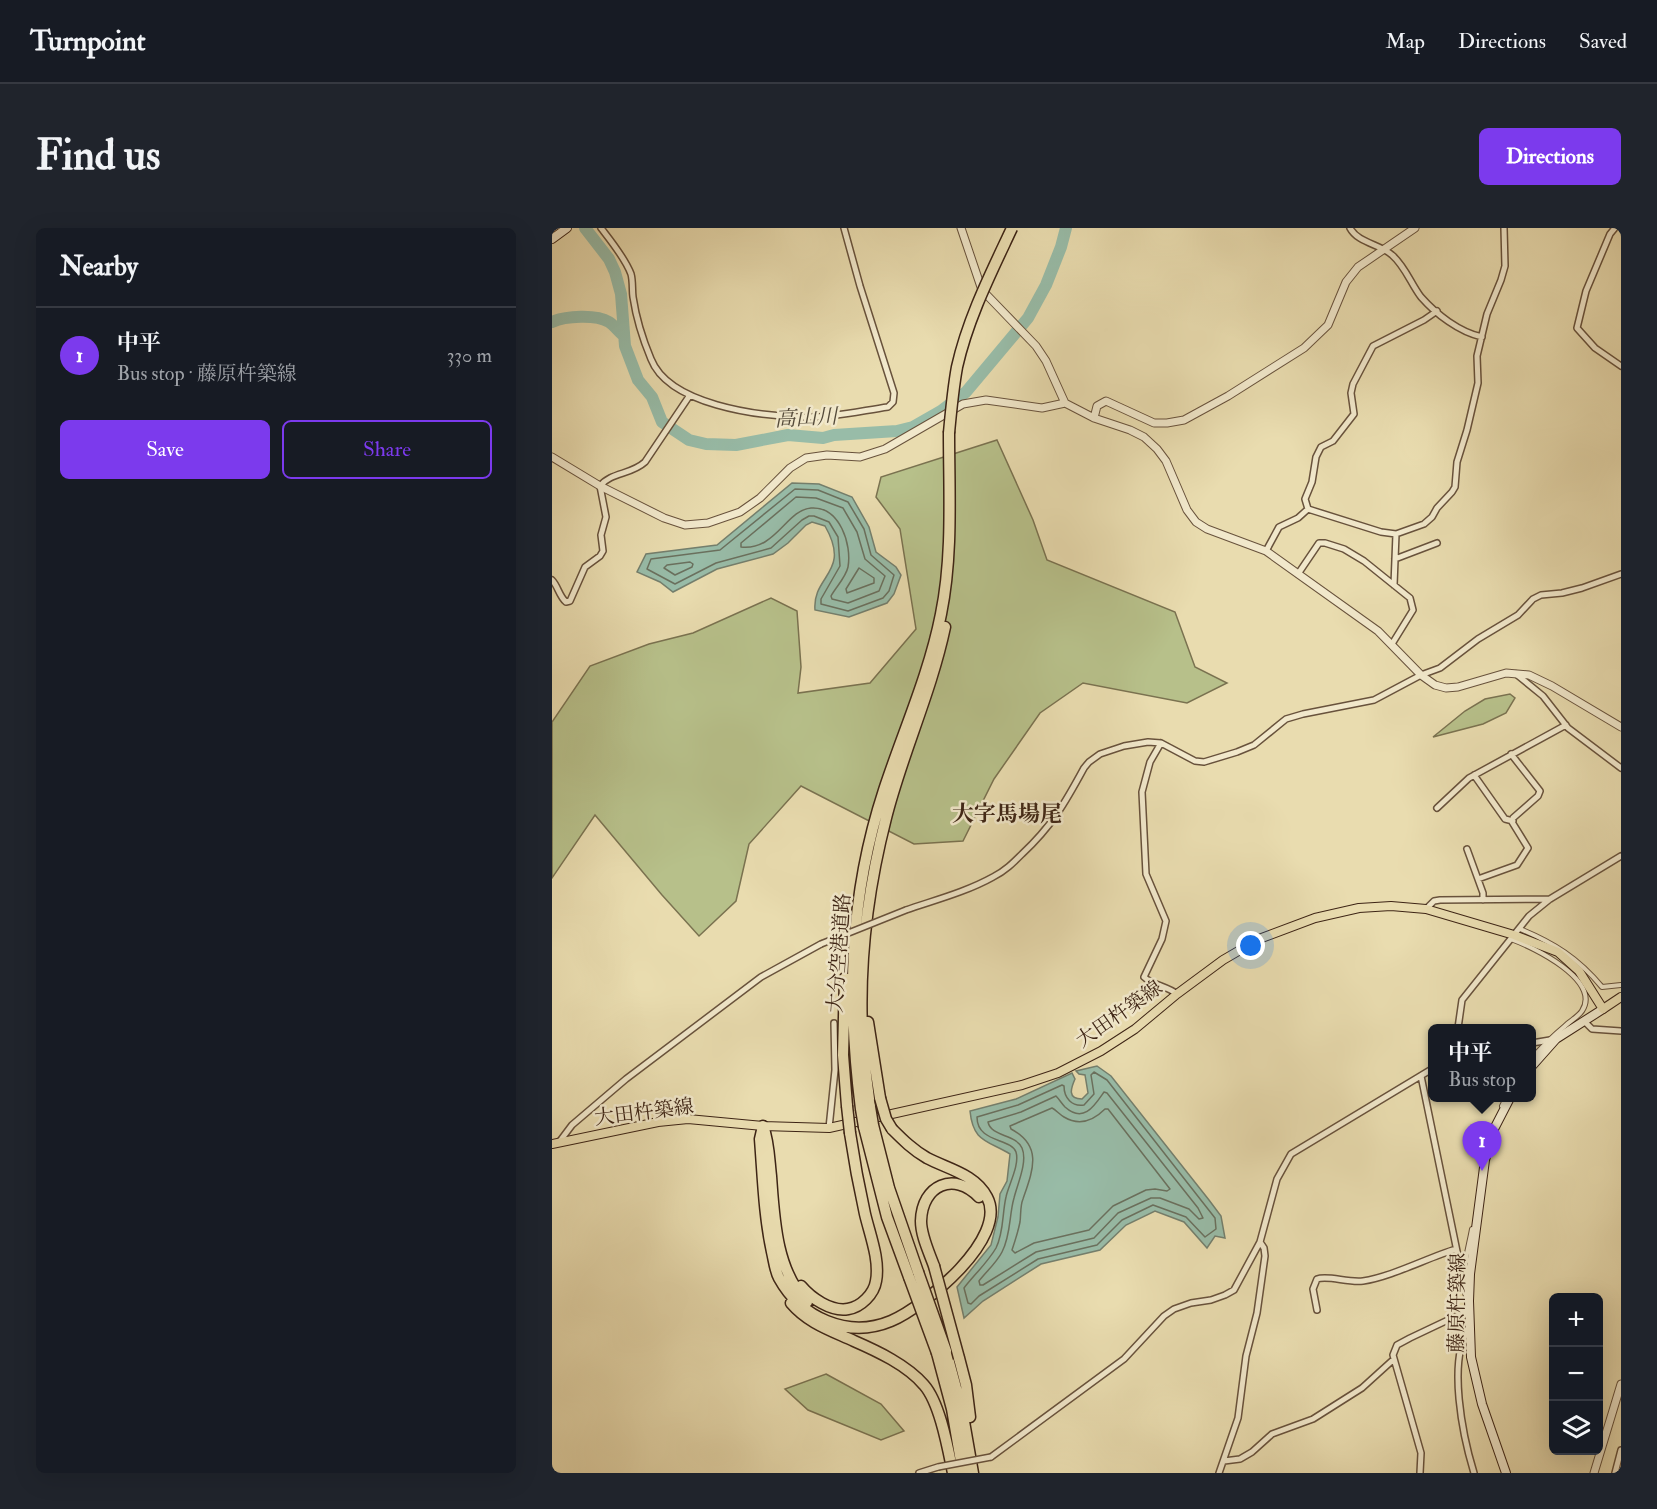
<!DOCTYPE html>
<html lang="en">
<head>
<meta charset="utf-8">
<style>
	:root { --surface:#171b24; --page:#20242c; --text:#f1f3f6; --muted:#9ea1a6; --line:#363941; --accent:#7c3aed }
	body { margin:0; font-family:"IM FELL Double Pica","Noto Serif JP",serif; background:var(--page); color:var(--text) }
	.controls { position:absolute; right:18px; bottom:18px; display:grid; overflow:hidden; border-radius:9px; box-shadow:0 6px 24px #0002 }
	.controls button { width:54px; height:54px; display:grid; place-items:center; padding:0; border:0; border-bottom:2px solid var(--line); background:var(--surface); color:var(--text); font:30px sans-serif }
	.you { position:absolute; left:699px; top:718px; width:21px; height:21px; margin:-15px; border:4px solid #fff; border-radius:50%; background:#1a73e8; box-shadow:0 0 0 9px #1a73e833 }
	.badge { display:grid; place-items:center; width:39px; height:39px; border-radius:50%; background:var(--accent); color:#fff; font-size:20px; font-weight:700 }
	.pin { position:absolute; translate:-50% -50px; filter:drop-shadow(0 2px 3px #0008) }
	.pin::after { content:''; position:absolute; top:32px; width:21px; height:18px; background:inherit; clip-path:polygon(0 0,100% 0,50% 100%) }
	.popup { position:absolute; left:876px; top:796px; width:108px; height:78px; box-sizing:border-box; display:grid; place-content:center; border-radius:9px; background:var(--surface); filter:drop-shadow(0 2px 4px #0005); font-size:20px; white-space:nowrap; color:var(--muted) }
	.popup b { font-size:22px; color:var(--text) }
	.popup::after { content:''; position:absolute; left:50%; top:100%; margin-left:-12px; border:12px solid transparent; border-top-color:var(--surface) }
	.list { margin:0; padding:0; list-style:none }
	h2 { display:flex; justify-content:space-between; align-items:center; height:78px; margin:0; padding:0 24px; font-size:26px }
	h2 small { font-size:20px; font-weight:400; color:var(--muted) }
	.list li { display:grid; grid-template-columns:39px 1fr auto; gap:18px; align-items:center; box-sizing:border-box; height:96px; padding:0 24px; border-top:2px solid var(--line) }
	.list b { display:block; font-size:22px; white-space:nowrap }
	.list p { margin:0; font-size:20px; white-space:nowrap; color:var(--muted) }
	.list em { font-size:20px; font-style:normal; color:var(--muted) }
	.actions { display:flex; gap:12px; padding:18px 24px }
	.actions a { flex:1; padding:14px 0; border:2px solid var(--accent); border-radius:9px; text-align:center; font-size:21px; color:var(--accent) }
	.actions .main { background:var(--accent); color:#fff }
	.icon { flex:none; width:33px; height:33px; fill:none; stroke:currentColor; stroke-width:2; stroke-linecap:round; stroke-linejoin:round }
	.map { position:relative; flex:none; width:1069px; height:1245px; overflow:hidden; border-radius:9px }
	header { display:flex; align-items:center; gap:36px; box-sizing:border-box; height:84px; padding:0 30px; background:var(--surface); border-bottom:2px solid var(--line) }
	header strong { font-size:28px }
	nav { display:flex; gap:33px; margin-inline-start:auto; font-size:21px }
	.intro { display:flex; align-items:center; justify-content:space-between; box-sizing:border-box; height:144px; padding:0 36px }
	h1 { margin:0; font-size:42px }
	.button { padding:15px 27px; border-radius:9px; background:var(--accent); color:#fff; font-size:21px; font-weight:700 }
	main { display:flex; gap:36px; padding:0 36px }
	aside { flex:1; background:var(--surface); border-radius:9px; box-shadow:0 6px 24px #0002 }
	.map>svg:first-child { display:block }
	.green { fill:#b7c08a; stroke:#7a7250; stroke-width:1.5 }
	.water { fill:#98bca8; stroke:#747f6d; stroke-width:1.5 }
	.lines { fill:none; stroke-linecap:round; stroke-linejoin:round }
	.shore { stroke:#6a705e; stroke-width:1.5 }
	.river { stroke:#98bca8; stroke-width:12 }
	.pedestrian-casing { stroke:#68523c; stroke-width:6 }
	.minor-casing { stroke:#68523c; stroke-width:8 }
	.tertiary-casing { stroke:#68523c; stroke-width:9 }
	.secondary-casing { stroke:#3d2415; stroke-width:10 }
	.primary-casing { stroke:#3d2415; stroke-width:10 }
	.motorway-casing { stroke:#3d2415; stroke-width:13 }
	.pedestrian { stroke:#f1e8cb; stroke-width:4 }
	.minor { stroke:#f1e8cb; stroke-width:5 }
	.tertiary { stroke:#f1e8cb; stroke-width:7 }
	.secondary { stroke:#f1e8cb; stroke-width:8 }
	.primary { stroke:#e9dcaf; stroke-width:8 }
	.motorway { stroke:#e9dcaf; stroke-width:10 }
	.minor-bridge-casing { stroke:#68523c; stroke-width:8; stroke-linecap:butt }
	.motorway-bridge-casing { stroke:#3d2415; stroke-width:13; stroke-linecap:butt }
	.minor-bridge { stroke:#f1e8cb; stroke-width:5 }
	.motorway-bridge { stroke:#e9dcaf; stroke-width:10 }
	.labels { text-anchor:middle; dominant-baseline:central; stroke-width:5; stroke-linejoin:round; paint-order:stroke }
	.street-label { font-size:20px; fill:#3d2415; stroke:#f1e8cb }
	.water-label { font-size:21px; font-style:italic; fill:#544a3a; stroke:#f1e8cb }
	.quarter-label { font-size:22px; font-weight:bold; fill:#3d2415; stroke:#f1e8cb }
</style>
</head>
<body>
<header>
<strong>Turnpoint</strong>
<nav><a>Map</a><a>Directions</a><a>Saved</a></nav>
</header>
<div class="intro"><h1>Find us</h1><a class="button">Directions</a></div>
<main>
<aside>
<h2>Nearby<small></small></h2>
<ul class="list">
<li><span class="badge">1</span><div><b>中平</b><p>Bus stop · 藤原杵築線</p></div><em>330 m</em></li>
</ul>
<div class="actions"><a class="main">Save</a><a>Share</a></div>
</aside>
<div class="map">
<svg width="1069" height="1245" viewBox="0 0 1069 1245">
	<rect width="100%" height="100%" fill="#e9dcaf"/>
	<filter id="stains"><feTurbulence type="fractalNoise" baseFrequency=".00333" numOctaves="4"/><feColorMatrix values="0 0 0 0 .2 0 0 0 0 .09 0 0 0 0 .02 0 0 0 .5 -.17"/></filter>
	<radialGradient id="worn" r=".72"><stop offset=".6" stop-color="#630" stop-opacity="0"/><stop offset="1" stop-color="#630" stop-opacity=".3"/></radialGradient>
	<path class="green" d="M445,212L481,292L495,332L623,384L643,439L675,455L635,475L531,455L488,485L442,551L411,613L362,616L249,558L197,616L184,673L147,708L110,667L43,587L0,650V494L38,438L97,416L141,405L219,370L245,383L249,439L246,465L318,455L364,401L348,301L324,269L329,249Z
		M958,466L963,470L954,485L931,496L881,509L913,483L933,471Z
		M274,1146L329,1176L352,1203L329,1212L256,1182L233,1161Z"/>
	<path class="water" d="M240,255L267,256L300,269L317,299L324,324L344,339L349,347L342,366L335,375L297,389L263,382C260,347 300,345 273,298L260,294L254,297L236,315L221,326L165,341L121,364L108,354L85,344L94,326L165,317Z
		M545,838L559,848L657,972L669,988L673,1010L663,1008L655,1020L632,994L603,983L574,997L548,1022L489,1036L431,1073L412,1090L405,1059L439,1017L446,989L448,966L455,953L458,926C435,912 421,914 418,883L464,871L520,845L523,851C519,860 515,871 530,871L536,865L533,847L527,846L524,843Z"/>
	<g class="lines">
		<path class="shore" d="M243,261L266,262L296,274L312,301L319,327L342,347L337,363L331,370L296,383L269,376V371L288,338L286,309L277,294L262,288H257L250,292L219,320L164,335L123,356L95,341L99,331L168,322Z
			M244,269L264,270L291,280L305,304L313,331L333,348L327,363L296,375L280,371L279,368C284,359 294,349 296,339C300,317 288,278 259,280C234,282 224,323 189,319V315Z
			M138,334L141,336L140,339L123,347L112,340L115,337Z
			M307,340L322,350V355L295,365L294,361Z
			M542,844L555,852L652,976L663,990L664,1001L653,1009L634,989L601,977L570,992L545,1017L486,1031L427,1068L419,1076L416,1075L412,1060C422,1047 436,1034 444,1020C452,1004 450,986 454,969C456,958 468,937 464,924C459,910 425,915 425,889L466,877L510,857L512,858C512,870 520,879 532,877L542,866L539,847Z
			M552,864L555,865L646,980L651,990L647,991L637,981L608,970H599L566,985L542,1010L484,1024L431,1057H428L427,1053C435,1043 445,1034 450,1024C459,1007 457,987 462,970C465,957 476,934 470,920C464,906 439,909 436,894L469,884L504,868C507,871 510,876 513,879C532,896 543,877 552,864Z
			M500,880C504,882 507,886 512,889C527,898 541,893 553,881H556L618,961L615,963L603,961L594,962L561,978L537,1002L482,1015L463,1025L460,1022C463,1013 466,1004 468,994C469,987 468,978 471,971C481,942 491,918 459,901L458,898Z"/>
		<path class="river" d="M33,0L57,31L63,44L69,66L73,118L86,152L100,169L110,194L137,212L154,216L184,217L236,207L271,210L282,207L345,203L361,199L389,183L414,164L476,90L494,57L509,19L514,0
			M0,94C13,88 44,86 57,94C62,97 66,103 71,107"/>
		<g class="pedestrian-casing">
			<path id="pedestrian" d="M968,701C1002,715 1026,730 1050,759L1069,757
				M959,711C981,719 1050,752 1030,783C1026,789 1018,793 1013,798C1001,808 990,819 980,830
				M950,878L954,870
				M915,1070C906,1054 917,1019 920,1001"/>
		</g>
		<g class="minor-casing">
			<path id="minor" d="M49,0C59,13 73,30 79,46C81,53 80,62 81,69C84,89 91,112 99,131C117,177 206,188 250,189C279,190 308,183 336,179L341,174L342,165L308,58L292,0
				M798,0C806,15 828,16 840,27C853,38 859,56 869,69C884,86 907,104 930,109
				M1063,0L1058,6L1034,63L1025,100L1043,120L1069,138
				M756,281L829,304L844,306L872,296L880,289L885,280L900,264L903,259L905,234L915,202L926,155L925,128L935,86L949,52L953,38L952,0
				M756,281L753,271L760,254L764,229L769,219L781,213L802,186L799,165L801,156L821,118L872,92L885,83
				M714,323L727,299L746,290L756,281
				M843,331L885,315
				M746,346L767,315H773L792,321L812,333L858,370L861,382L840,416
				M0,352C6,358 7,368 14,374L18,373L33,339L48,328L51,323L49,307L54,289L48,258C59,244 79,247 93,234L138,167
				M842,357L844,306
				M964,446L991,468L1016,500L1069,540
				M609,515L598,534L590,564L594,646L614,693L610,711L592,749C600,757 615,758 625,766
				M922,547L953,591L961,593
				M885,580L917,550L1014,497
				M915,621L931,665V672
				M926,651L965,637L976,620L960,594L961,590L986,568L988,563L959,526
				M874,681L882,673L888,672L998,671
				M354,682C383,672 414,664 441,649C453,643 461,635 470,626C500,598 513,575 532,540L537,534L548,526L572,518L596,514L609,515L643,533L652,534L685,524L702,517L734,491L751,486L822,472L869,447L888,440L926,411L966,387L981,371L989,367L1010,365L1030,360L1069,346
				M1032,793L1040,801L1069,803
				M906,800L910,772L977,688L998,671L1069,628
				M980,815L1004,811
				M869,848L907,1033L918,1046
				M277,900L283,842L282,795
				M8,913L20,897L74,851L209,749L269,716
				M765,1082L761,1061L765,1051C776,1047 796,1055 811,1053C839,1049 875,1030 904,1021
				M917,1100C895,1133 911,1209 922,1245
				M439,1229L572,1131L612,1088L622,1081L639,1075L659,1072L673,1067L682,1062L708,1014L725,951L739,926L880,841
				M672,1233L688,1231L700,1224L720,1206L761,1191L810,1160L842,1131
				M367,1245L386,1239
				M667,1245L686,1190L694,1128L705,1085L713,1028L712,1020L708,1014
				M868,1245L869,1225L841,1127L845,1117L858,1110L917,1082
				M1063,1245L1069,1222"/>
		</g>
		<g class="tertiary-casing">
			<path id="tertiary" d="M409,0L430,62L484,118L494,133L513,175L542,190L578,202L592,209L605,221L614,233L635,282L644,294L655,301L714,323L826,403L869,447L883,457L894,460L906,459L954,445L977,447L1000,458L1069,499
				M542,190L545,178L554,173L602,195H615L632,192L676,168L752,120L776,97L794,54L806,39L863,0
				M0,229L48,258L112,290L133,297L156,295L188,284L208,270L238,240L254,230L275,227L308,229L333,221L411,176L434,172L490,180L513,175
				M1042,1245L1069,1156"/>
		</g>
		<g class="secondary-casing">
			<path id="secondary" d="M0,11L15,0
				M980,838L1004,811L1051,781
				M954,1245L930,1176L919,1129L917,1073L918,1046L933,932L942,901L958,870"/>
		</g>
		<g class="primary-casing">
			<path id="primary" d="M0,916L106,894L136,891L211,898L277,900L470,857L506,845L549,823L583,801L625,766L671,732L707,711L763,690L807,680L839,678L874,681L962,707L1006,724L1027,743L1051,781L1069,769"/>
		</g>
		<g class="motorway-casing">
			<path id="motorway" d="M293,750L291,827L295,878
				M316,794L328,870
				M318,879C315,854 311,828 310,802C307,730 316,660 334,590C350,526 379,465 393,399
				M309,881C295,771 297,669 332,562C351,504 377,447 389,386C401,327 397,264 397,205
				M321,897L337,960L366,1044
				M211,898L208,911C211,949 212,987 220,1024C222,1032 223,1043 227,1050C249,1090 296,1111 339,1093C372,1079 457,1010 435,969C423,946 396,941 375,930C361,922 351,912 340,901
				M211,898C217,914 217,931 219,948C222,990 224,1043 255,1074
				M312,899L335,989L357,1049
				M382,1038C377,1024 369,1008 369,993C370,957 402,943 427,969
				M249,1058C259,1070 279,1084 296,1081C309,1079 322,1066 324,1053C328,1032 318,1007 313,986C307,959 302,932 298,905
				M239,1075C256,1095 278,1102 302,1113C325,1123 355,1137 372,1157C388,1175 396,1221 401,1245
				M394,1123L410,1182L421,1245
				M385,1125L400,1181L411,1245
				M407,1130L414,1157L418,1189"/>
		</g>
		<use href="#pedestrian" class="pedestrian"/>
		<use href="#minor" class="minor"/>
		<use href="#tertiary" class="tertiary"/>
		<use href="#secondary" class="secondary"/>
		<use href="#primary" class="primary"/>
		<use href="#motorway" class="motorway"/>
		<g class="minor-bridge-casing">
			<path id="minor-bridge" d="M269,716L354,682
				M386,1239L439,1229"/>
		</g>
		<g class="motorway-bridge-casing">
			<path id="motorway-bridge" d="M397,205C399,183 401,161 405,139C416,90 439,45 460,0
				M328,870L334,891L340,901
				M295,878L298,905
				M318,879L321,897
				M309,881L312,899
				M382,1038L407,1130
				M366,1044L394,1123
				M357,1049L385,1125"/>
		</g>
		<use href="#minor-bridge" class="minor-bridge"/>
		<use href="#motorway-bridge" class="motorway-bridge"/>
	</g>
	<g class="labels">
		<g class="street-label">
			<text transform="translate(287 725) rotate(-86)">大分空港道路</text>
			<text transform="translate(567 786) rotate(-35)">大田杵築線</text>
			<text transform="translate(92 884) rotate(-7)">大田杵築線</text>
			<text transform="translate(905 1075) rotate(-89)">藤原杵築線</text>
		</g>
		<g class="water-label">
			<text transform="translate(254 190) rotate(-3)">高山川</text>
		</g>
		<g class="quarter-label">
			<text x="455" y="586">大字馬場尾</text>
		</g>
	</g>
	<rect width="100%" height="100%" filter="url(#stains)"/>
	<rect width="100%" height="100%" fill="url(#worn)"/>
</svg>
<div class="controls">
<button>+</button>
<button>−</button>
<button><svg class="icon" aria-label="layers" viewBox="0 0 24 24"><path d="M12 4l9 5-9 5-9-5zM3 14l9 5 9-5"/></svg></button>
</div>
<div class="you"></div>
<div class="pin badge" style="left:930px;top:943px">1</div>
<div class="popup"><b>中平</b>Bus stop</div>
</div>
</main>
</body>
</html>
